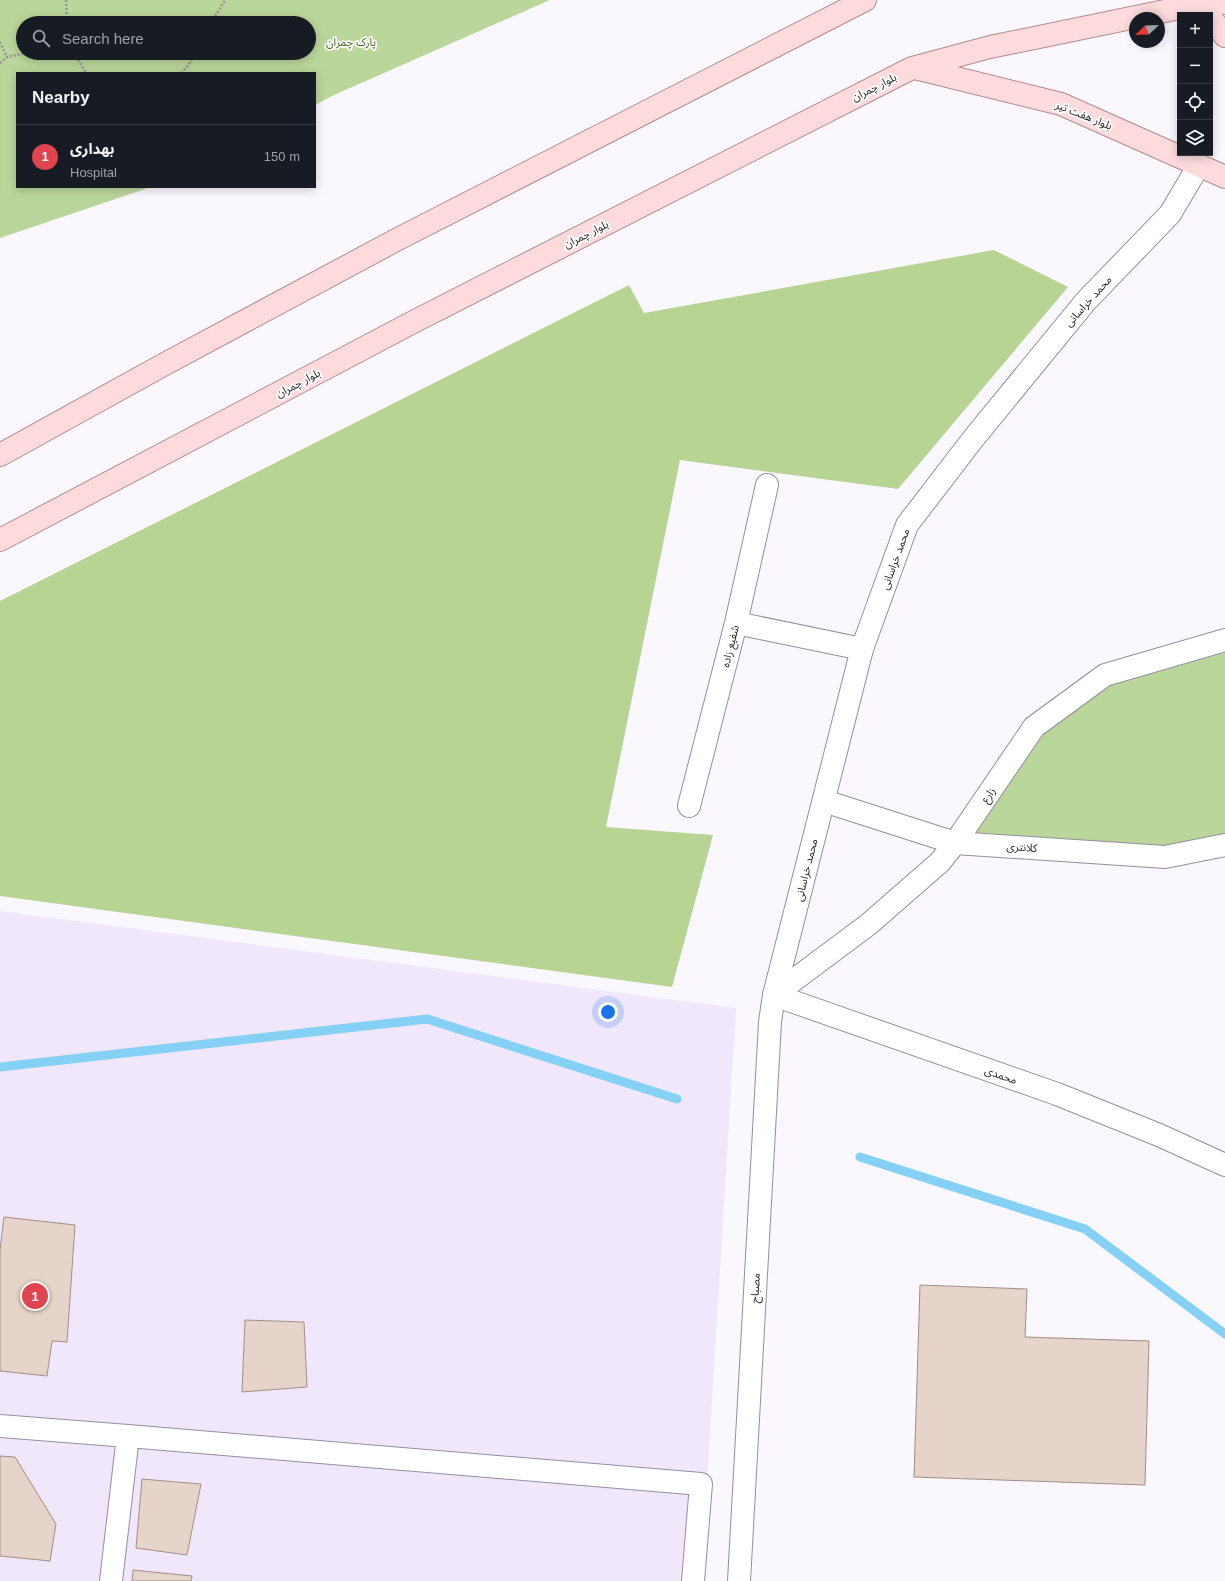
<!DOCTYPE html>
<html lang="en">
<head>
<meta charset="utf-8">
<style>
	:root { --surface:#171b24; --page:#20242c; --text:#f1f3f6; --muted:#9ea1a6; --line:#363941; --accent:#2b7bac }
	body { margin:0; font-family:Arial,"Noto Sans Arabic",sans-serif; background:var(--page); color:var(--text) }
	.controls { position:absolute; right:12px; top:12px; display:grid; overflow:hidden; border-radius:0px; box-shadow:0 2px 10px #0003 }
	.controls button { width:36px; height:36px; display:grid; place-items:center; padding:0; border:0; border-bottom:1px solid var(--line); background:var(--surface); color:var(--text); font:20px sans-serif }
	.compass { position:absolute; left:1129px; top:12px; width:36px; height:36px; border-radius:50%; background:var(--surface); box-shadow:0 2px 10px #0003; rotate:247deg }
	.you { position:absolute; left:608px; top:1012px; width:14px; height:14px; margin:-10px; border:3px solid #fff; border-radius:50%; background:#1a73e8; box-shadow:0 0 0 6px #1a73e833 }
	.badge { display:grid; place-items:center; width:26px; height:26px; border-radius:50%; background:var(--accent); color:#fff; font-size:13px; font-weight:700 }
	.pin { position:absolute; translate:-50% -50%; border:2px solid #fff; box-shadow:0 1px 4px #0006 }
	.list { margin:0; padding:0; list-style:none }
	h2 { display:flex; justify-content:space-between; align-items:center; height:52px; margin:0; padding:0 16px; font-size:17px }
	h2 small { font-size:13px; font-weight:400; color:var(--muted) }
	.list li { display:grid; grid-template-columns:26px 1fr auto; gap:12px; align-items:center; box-sizing:border-box; height:64px; padding:0 16px; border-top:1px solid var(--line) }
	.list b { display:block; font-size:15px; white-space:nowrap }
	.list p { margin:0; font-size:13px; white-space:nowrap; color:var(--muted) }
	.list em { font-size:13px; font-style:normal; color:var(--muted) }
	.icon { flex:none; width:22px; height:22px; fill:none; stroke:currentColor; stroke-width:2; stroke-linecap:round; stroke-linejoin:round }
	.map { position:relative; flex:none; width:1225px; height:1581px; overflow:hidden }
	.search { position:absolute; background:var(--surface); box-shadow:0 2px 10px #0003; left:16px; top:16px; width:300px; height:44px; display:flex; align-items:center; gap:10px; box-sizing:border-box; padding:0 14px; border-radius:22px; color:var(--muted); font-size:15px }
	.panel { position:absolute; background:var(--surface); box-shadow:0 2px 10px #0003; left:16px; top:72px; width:300px; height:116px; border-radius:0px }
	.map>svg:first-child { display:block }
	.built { fill:#f0e7fb }
	.green { fill:#bbd69a; fill-rule:evenodd }
	.forest { fill:#b7d493 }
	.lines { fill:none; stroke-linecap:round; stroke-linejoin:round }
	.stream { stroke:#84d1f5; stroke-width:9 }
	.building { fill:#e6d3c9; stroke:#a08e86 }
	.minor-casing { stroke:#958d9e; stroke-width:24 }
	.tertiary-casing { stroke:#958d9e; stroke-width:24 }
	.primary-casing { stroke:#b18b8e; stroke-width:24 }
	.path { stroke:#96939a; stroke-width:2.5; stroke-dasharray:2 2; stroke-linecap:butt }
	.minor { stroke:#fff; stroke-width:22 }
	.tertiary { stroke:#fff; stroke-width:22 }
	.primary { stroke:#fddbdc; stroke-width:22 }
	.labels { text-anchor:middle; dominant-baseline:central; stroke-width:3.5; stroke-linejoin:round; paint-order:stroke }
	.park-label { font-size:11px; fill:#47601e; stroke:#fff }
	.street-label { font-size:11px; fill:#262329; stroke:#fff }
</style>
</head>
<body>
<div class="map">
<svg width="1225" height="1581" viewBox="0 0 1225 1581">
	<rect width="100%" height="100%" fill="#faf7fe"/>
	<path class="built" d="M0,911L736,1008L701,1581H0Z"/>
	<path class="green" d="M0,0H550L334,95L315,105V73H17V187H151L0,238ZM23,23H309V53H23Z
		M1225,640V845L1165,857L955,843L1034,727L1105,675Z"/>
	<path class="forest" d="M994,250L1068,287L898,489L680,460L606,827L713,835L672,987L0,896V601L629,285L644,313Z"/>
	<g class="lines">
		<path class="stream" d="M0,1067L427,1019L677,1099
			M860,1157L1085,1229L1225,1334"/>
	</g>
	<path class="building" d="M4,1217L75,1225L67,1342L52,1341L47,1376L0,1371V1250Z
		M920,1285L1027,1289L1025,1337L1149,1341L1145,1485L914,1477Z
		M245,1320L304,1322L307,1387L242,1392Z
		M0,1456L15,1457L56,1524L50,1561L0,1556Z
		M142,1479L201,1484L187,1555L136,1548Z
		M133,1570L192,1576L191,1581H132Z"/>
	<g class="lines">
		<g class="minor-casing">
			<path id="minor" d="M736,623L862,649
				M824,801L955,843L1165,857L1225,845
				M689,806L736,623L767,485
				M774,995L869,924L940,862L955,843L1034,727L1105,675L1225,640
				M774,995L1057,1094L1159,1135L1225,1165
				M0,1426L128,1436L111,1581
				M128,1436L701,1484L693,1581"/>
		</g>
		<g class="tertiary-casing">
			<path id="tertiary" d="M739,1581L770,1022L774,995L862,649L907,525L973,439L1086,301L1170,214L1199,165"/>
		</g>
		<g class="primary-casing">
			<path id="primary" d="M1210,17L1225,36
				M915,68L1061,104L1225,177
				M0,455L163,365L398,239L865,0
				M0,540L419,319L912,68L990,47L1199,4L1225,3"/>
		</g>
		<path class="path" d="M66,0L67,23
			M211,23L225,0
			M0,42L7,57
			M74,53L86,73
			M0,63L7,57L26,53
			M181,73L188,66L195,53"/>
		<use href="#minor" class="minor"/>
		<use href="#tertiary" class="tertiary"/>
		<use href="#primary" class="primary"/>
	</g>
	<g class="labels">
		<g class="park-label">
			<text x="351" y="42">پارک چمران</text>
		</g>
		<g class="street-label">
			<text transform="translate(874 87) rotate(-27)">بلوار چمران</text>
			<text transform="translate(1084 115) rotate(22)">بلوار هفت تیر</text>
			<text transform="translate(586 234) rotate(-27)">بلوار چمران</text>
			<text transform="translate(1088 301) rotate(-48)">محمد خراسانی</text>
			<text transform="translate(298 383) rotate(-28)">بلوار چمران</text>
			<text transform="translate(895 559) rotate(-70)">محمد خراسانی</text>
			<text transform="translate(730 646) rotate(-76)">شفیع زاده</text>
			<text transform="translate(988 795) rotate(-56)">زارع</text>
			<text transform="translate(1022 847) rotate(4)">کلانتری</text>
			<text transform="translate(806 870) rotate(-76)">محمد خراسانی</text>
			<text transform="translate(1001 1075) rotate(19)">محمدی</text>
			<text transform="translate(755 1288) rotate(-87)">مصباح</text>
		</g>
	</g>
</svg>
<div class="controls">
<button>+</button>
<button>−</button>
<button><svg class="icon" aria-label="locate" viewBox="0 0 24 24"><circle cx="12" cy="12" r="6"/><path d="M12 2v4M12 18v4M2 12h4M18 12h4"/></svg></button>
<button><svg class="icon" aria-label="layers" viewBox="0 0 24 24"><path d="M12 4l9 5-9 5-9-5zM3 14l9 5 9-5"/></svg></button>
</div>
<svg class="compass" viewBox="-18 -18 36 36"><path d="M0-13l5 13h-10z" fill="#e53935"/><path d="M0 13l5-13h-10z" fill="#9ea1a6"/></svg>
<div class="you"></div>
<div class="pin badge" style="left:35px;top:1296px;background:#e0444e">1</div>
<div class="search"><svg class="icon" aria-label="search" viewBox="0 0 24 24"><circle cx="10" cy="10" r="6"/><path d="M15 15l6 6"/></svg>Search here</div>
<section class="panel">
<h2>Nearby<small></small></h2>
<ul class="list">
<li><span class="badge" style="background:#e0444e">1</span><div><b>بهداری</b><p>Hospital</p></div><em>150 m</em></li>
</ul>
</section>
</div>
</body>
</html>
